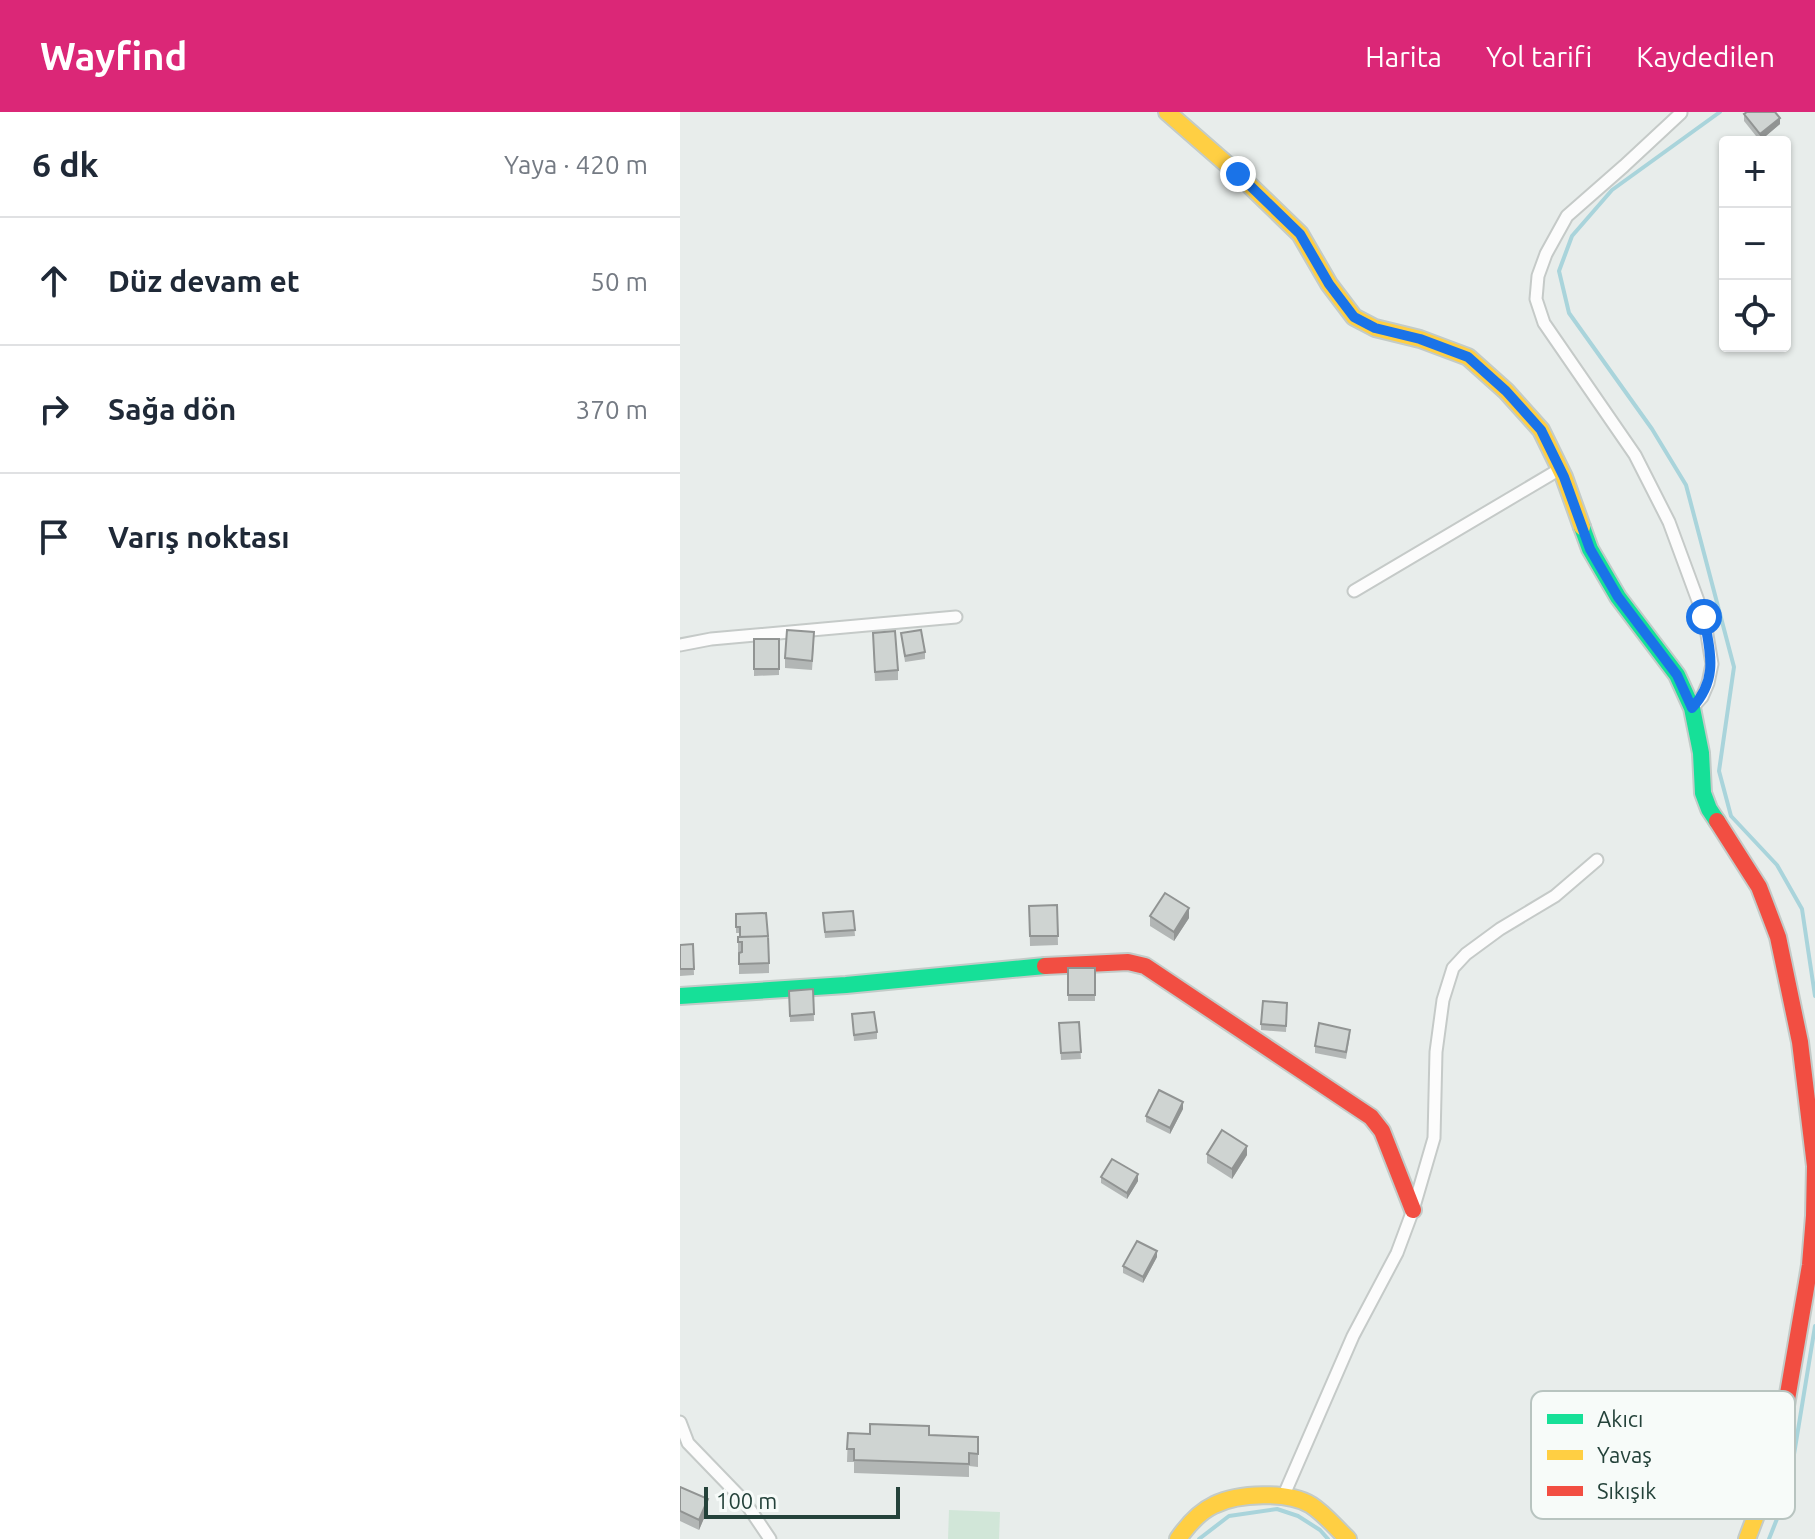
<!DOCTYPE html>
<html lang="tr">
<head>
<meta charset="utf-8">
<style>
	:root { --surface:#fff; --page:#f2f2f3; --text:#1f2937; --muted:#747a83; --line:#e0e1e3; --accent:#db2777 }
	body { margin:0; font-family:Ubuntu,sans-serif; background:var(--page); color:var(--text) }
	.controls { position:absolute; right:24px; top:24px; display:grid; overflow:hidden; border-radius:8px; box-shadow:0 2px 6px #0004 }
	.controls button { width:72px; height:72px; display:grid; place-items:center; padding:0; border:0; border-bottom:2px solid var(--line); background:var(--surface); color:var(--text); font:40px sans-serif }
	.scale { position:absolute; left:24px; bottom:20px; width:196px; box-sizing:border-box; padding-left:8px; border:4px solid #24423a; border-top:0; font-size:22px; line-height:28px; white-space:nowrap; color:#24423a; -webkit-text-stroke:6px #f7fbf9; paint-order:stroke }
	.stop { position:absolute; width:24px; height:24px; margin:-18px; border:6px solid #1a73e8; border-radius:50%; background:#fff }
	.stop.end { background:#1a73e8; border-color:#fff; box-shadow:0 2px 8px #0008 }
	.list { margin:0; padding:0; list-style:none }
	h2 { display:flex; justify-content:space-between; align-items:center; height:104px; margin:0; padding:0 32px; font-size:34px }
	h2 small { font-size:26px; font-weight:400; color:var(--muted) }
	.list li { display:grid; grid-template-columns:52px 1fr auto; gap:24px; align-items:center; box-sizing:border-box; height:128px; padding:0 32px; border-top:2px solid var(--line) }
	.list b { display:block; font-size:30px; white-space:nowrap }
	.list em { font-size:26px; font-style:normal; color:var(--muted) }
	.icon { flex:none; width:44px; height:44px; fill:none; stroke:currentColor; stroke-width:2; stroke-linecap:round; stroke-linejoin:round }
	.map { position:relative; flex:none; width:1135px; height:1427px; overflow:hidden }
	header { display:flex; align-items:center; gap:48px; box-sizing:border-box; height:112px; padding:0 40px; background:var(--accent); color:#fff }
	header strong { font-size:38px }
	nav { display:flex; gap:44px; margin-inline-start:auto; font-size:28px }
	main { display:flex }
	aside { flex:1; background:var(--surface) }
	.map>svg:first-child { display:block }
	.green { fill:#d1e6d8 }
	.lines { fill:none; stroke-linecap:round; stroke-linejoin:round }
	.stream { stroke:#a9d4db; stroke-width:4 }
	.street-casing { stroke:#c5cac8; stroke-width:15 }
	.fast-casing { stroke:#c3cbc8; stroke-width:20 }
	.slow-casing { stroke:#c3cbc8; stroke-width:20 }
	.jam-casing { stroke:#c3cbc8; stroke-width:20 }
	.street { stroke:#fcfcfc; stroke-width:11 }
	.fast { stroke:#16e098; stroke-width:16 }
	.slow { stroke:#ffcf43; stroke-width:16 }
	.jam { stroke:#f24e42; stroke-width:16 }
	.wall { fill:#b2b6b5 }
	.shaded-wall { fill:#919493 }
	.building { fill:#cfd4d2; stroke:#919493; stroke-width:2 }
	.route { stroke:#1a73e8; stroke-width:10 }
	.key { fill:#f7fbf9; stroke:#b8c4c0; stroke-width:2 }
	.key-label { font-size:22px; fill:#24423a }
</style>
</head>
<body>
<header>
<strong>Wayfind</strong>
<nav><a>Harita</a><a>Yol tarifi</a><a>Kaydedilen</a></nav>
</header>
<main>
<aside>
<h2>6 dk<small>Yaya · 420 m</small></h2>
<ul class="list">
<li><svg class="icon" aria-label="ahead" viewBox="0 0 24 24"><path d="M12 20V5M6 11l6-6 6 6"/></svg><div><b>Düz devam et</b></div><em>50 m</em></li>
<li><svg class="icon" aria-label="right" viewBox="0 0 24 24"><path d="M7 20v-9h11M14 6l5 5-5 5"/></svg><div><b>Sağa dön</b></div><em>370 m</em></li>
<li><svg class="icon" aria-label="arrive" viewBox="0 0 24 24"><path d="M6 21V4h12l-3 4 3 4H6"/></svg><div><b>Varış noktası</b></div></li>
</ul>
</aside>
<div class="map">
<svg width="1135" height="1427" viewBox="0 0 1135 1427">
	<rect width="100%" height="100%" fill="#e8edeb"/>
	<path class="green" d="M269,1398L320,1400L319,1427H268Z"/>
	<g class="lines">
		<path class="stream" d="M1040,0L932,78L892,124L879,159L889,201L972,317L1006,373L1054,555L1039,659L1051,704L1097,753L1122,797L1135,884
			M519,1427L549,1404L597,1397L618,1404L640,1418L648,1427
			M1089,1427L1108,1379L1135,1214"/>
		<g class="street-casing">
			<path id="street" d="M1001,1L944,54L887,104L866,142L858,164L856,187L864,211L955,343L989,410L1024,505L1032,552L1028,571L1022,585L1012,596
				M674,479L880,357
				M0,533L31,527L276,505
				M0,1310L8,1331L65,1390L90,1427
				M603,1385L673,1224L717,1141L733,1098L754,1026L756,940L763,888L773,856L786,842L820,817L875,784L917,748"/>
		</g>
		<g class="fast-casing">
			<path id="fast" d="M902,415L910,437L938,485L997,563L1012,596L1021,641L1023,681L1029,697L1037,709
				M0,884L166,873L365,854"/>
		</g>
		<g class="slow-casing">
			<path id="slow" d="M487,0L558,62L620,122L649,172L674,205L695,216L740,227L788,245L826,279L861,318L884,365L902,415
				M498,1427C507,1414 519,1400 534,1393C558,1381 608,1379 631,1393C645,1402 656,1416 668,1427
				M1067,1427L1097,1348L1103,1311"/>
		</g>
		<g class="jam-casing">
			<path id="jam" d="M1037,709L1079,775L1098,825L1120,930L1135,1054L1134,1104L1130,1153L1103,1311
				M365,854L448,850L465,854L691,1005L702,1019L733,1098"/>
		</g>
		<use href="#street" class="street"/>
		<use href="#fast" class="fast"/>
		<use href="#slow" class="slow"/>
		<use href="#jam" class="jam"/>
	</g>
	<path class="wall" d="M1064,2L1100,12L1080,29L1064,9Z
		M221,521L245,540V547L225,550Z
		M74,527H99V563L74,564Z
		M134,530L132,558L105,556V546Z
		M193,530L218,558V568L195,569Z
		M377,793L378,833L350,834L349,794Z
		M173,799L175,824L145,826L143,801Z
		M56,802L89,851V861L59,862V841H62L58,840V825H60V821H56Z
		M470,804L509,806L494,829L470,814Z
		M13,832L14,863L0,864V833Z
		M388,856H415V889H388Z
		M133,877L134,909L110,910L109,879Z
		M607,897L606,920L581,918V912Z
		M172,902L197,920V927L174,929Z
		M399,910L401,947L381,948L379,911Z
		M670,924L666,947L635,941V934Z
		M503,997L490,1022L466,1010V1004Z
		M527,1042L567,1043L552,1067L527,1051Z
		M421,1065L458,1069L447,1087L421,1071Z
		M477,1145L463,1171L443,1161V1154Z
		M168,1321L298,1325V1355L289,1354V1365L174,1361V1350H167Z
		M0,1375L28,1397L19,1418L0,1409Z"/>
	<path class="shaded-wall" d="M1100,6V12L1080,29V22Z
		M509,796V806L494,829V820Z
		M503,990V997L490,1022V1016Z
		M567,1034V1043L552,1067V1057Z
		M458,1062V1069L447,1087V1081Z
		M477,1139V1145L463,1171V1165Z
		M28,1387V1397L19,1418V1408Z"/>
	<path class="building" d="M1067,0H1095L1100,6L1080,22L1064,2Z
		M107,518L134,520L132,549L105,546Z
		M241,518L245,540L225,544L221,521Z
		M215,519L218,558L195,560L193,521Z
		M74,527H99V557H74Z
		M485,781L509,796L494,820L470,804Z
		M377,793L378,824H350L349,794Z
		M173,799L175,818L145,820L143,801Z
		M86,801L88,824L60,825V815H56V802Z
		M88,824L89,851L59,852V841L62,840V830H58V825Z
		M13,832L14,857H0V833Z
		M388,856H415V883H388Z
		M133,877L134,902L110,904L109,879Z
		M583,889L607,891L606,914L581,912Z
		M194,900L197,920L174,923L172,902Z
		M399,910L401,940L381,941L379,911Z
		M639,911L670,918L666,940L635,934Z
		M479,978L503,990L490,1016L466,1004Z
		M542,1018L567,1034L552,1057L527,1042Z
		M432,1047L458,1062L447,1081L421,1065Z
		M457,1129L477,1139L463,1165L443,1154Z
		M190,1312L249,1314V1323L298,1325V1342L289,1341V1352L174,1348V1337H167L168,1321L190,1322Z
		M0,1375L28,1387L19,1408L0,1399Z"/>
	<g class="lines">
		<path class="route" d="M558,62L620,122L649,172L674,205L695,216L740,227L788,245L826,279L861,318L884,365L910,437L938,485L997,563L1012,596C1039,566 1030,541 1024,505"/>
	</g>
	<rect x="851" y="1279" width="264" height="128" rx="12" class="key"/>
	<rect x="867" y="1302" width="36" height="10" fill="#16e098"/>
	<rect x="867" y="1338" width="36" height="10" fill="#ffcf43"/>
	<rect x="867" y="1374" width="36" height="10" fill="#f24e42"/>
	<g class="key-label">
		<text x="917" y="1315">Akıcı</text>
		<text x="917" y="1351">Yavaş</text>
		<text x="917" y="1387">Sıkışık</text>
	</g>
</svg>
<div class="controls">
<button>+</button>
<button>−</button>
<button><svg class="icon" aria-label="locate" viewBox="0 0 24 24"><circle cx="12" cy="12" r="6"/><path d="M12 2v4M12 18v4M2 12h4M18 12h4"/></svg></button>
</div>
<div class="scale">100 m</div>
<div class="stop" style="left:1024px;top:505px"></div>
<div class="stop end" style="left:558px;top:62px"></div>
</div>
</main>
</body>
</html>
